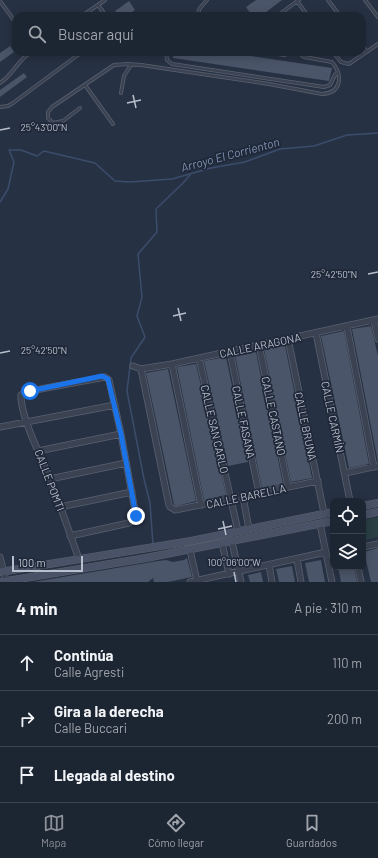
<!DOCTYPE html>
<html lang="es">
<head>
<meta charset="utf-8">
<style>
	:root { --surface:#1c2532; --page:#252d3a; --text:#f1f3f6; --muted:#a0a5ac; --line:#3a424d; --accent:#8c9099 }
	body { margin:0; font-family:Barlow,sans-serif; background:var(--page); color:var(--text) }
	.controls { position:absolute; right:12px; bottom:12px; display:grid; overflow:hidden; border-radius:8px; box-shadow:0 2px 10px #0003 }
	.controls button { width:36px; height:36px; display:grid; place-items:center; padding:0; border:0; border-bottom:1px solid var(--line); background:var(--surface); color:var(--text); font:20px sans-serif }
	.scale { position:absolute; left:12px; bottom:10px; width:71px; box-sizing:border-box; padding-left:4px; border:2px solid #b8bfcc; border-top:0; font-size:11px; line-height:14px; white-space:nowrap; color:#b8bfcc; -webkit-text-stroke:3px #1f2838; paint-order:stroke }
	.stop { position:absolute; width:12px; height:12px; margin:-9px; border:3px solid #1a73e8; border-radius:50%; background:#fff }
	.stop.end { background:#1a73e8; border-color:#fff; box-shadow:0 1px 4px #0008 }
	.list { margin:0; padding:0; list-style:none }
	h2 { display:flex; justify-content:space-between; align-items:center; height:52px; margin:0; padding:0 16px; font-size:17px }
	h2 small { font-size:13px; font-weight:400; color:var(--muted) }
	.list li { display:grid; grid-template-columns:26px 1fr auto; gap:12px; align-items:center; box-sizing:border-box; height:56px; padding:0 16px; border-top:1px solid var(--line) }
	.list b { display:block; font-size:15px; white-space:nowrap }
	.list p { margin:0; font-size:13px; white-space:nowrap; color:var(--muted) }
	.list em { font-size:13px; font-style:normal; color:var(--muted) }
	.icon { flex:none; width:22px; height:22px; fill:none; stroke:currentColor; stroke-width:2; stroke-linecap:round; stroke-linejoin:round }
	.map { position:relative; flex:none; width:378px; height:582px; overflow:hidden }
	.search { position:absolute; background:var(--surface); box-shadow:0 2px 10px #0003; left:12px; right:12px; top:12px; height:44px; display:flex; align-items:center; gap:10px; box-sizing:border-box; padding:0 14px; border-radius:12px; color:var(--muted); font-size:15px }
	.sheet { height:220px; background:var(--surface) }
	nav { display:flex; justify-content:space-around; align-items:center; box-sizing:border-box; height:56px; border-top:1px solid var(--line); background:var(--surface); font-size:11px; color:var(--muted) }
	nav a { display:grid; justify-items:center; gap:2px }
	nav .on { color:var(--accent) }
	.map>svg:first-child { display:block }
	.green { fill:#293f44 }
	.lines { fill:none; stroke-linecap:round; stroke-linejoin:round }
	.stream { stroke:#3c4d6c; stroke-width:1.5 }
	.building { fill:#4a5569 }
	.lane-casing { stroke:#596170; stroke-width:4 }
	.street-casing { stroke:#596170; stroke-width:7 }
	.secondary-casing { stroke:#596170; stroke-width:8 }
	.lane { stroke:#3b4353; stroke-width:2.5 }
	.street { stroke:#3b4353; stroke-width:5.5 }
	.secondary { stroke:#495266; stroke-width:7 }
	.route { stroke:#1a73e8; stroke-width:5 }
	.ticks { fill:none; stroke:#b8bfcc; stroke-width:1.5 }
	.labels { text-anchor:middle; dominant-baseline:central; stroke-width:3.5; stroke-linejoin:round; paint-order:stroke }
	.street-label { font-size:11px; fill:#b8bfcc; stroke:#1f2838 }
	.water-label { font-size:12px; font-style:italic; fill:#7f92b3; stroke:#1f2838 }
	.ticks-label { font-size:10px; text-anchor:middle; fill:#b8bfcc; stroke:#1f2838; stroke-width:3.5; stroke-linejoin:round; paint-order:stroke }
</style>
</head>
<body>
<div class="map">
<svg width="378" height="582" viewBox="0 0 378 582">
	<rect width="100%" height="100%" fill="#263143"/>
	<path class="green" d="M378,517V537L363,541V520Z"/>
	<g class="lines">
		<path class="stream" d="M0,202L8,189L14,162L9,150H21L37,156L44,151L95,163L115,181L130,182L172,179L211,168L245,162L280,149L314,146L347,135L378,133
			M153,545L150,503L144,479L127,391L131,358L145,337L137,316L142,297L138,254L157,232L156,209L183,183L190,175"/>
	</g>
	<path class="building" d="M256,0H282L261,16H252L246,7Z
		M129,1L135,10L127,16H118L115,11Z
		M10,46L14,52L0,62V53Z
		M174,52H224L332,68L329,81L173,58Z
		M24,73L27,77L0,97V90Z
		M371,326L378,356V462L352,329Z
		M344,331L369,464L349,468L321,336Z
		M285,346L312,478L291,482L264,349Z
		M256,352L283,484L262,488L235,355Z
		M226,357L248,462L228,466L204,361Z
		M196,364L226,495L204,500L177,367Z
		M168,369L196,501L176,506L174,505L164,457L146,373Z
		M378,548V582H371L364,552Z
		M187,558L192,577L168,582H154L153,578L148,582H33L158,561L166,560L173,562L184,560Z
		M321,560L325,582H309L305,563Z
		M292,566L295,582H279L276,569Z
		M338,567H354L357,582H341Z
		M261,572L263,582H250L248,575Z"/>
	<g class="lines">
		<g class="lane-casing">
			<path id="lane" d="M328,0L340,16
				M365,0L378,17
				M0,1L16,23
				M297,1L308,16
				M98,5L106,16
				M82,16L105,0
				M101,16L102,10
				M197,16L200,8L207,0
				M277,16L299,0
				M362,45L367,52
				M166,52L167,60L172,64L324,87L330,85L335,75L338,72
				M264,52L285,55L287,52
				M333,52L341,62L349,64L378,44
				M0,83C14,74 16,62 31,52
				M85,85L113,124
				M121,93L124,76L131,65
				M0,107L8,106L13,103L82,52
				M80,108L63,121L53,123L48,118V112L52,107L114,65L128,64L141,65L269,84L322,94C342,93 343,75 332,62L304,57L298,52"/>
		</g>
		<g class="street-casing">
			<path id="street" d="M374,320L378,339
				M347,327L374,467
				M316,333L350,501
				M288,339L324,513
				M259,345L288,487
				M230,352L259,493
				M199,358L238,531
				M172,364L201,505
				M133,366L141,369L172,364L378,319
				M141,369L169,505L170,507L175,510L318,481
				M0,427L115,405
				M38,451L121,434
				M345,473L378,466
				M50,479L126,463
				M243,497L249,529
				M60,507L132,492
				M320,524L332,582
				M70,536L129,523L134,520L136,516L121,434L109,380L105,377L30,391L21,395V399C24,425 40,453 49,477C60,504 69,532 79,559
				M232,542L241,582
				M222,543L229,574
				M363,547L378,544
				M190,550L197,581
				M0,557L6,581
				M297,559L301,582
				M269,565L272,582
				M358,567L361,582
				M190,582L326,552"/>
		</g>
		<g class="secondary-casing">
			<path id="secondary" d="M363,506L378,503
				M363,515L378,512
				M0,572L191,541L333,512
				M1,582L146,558L333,521"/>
		</g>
		<use href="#lane" class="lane"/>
		<use href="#street" class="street"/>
		<use href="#secondary" class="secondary"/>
	</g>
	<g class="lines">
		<path class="route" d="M30,391L102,376L108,379L121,434L136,516"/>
	</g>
	<path class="ticks" d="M133,95L136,108M127,103L141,100M0,130L10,128M368,274L378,272M178,308L181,321M173,316L186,313M0,353L10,351M223,521L226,535M218,529L232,526M234,572L236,582"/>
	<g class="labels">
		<g class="street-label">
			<text transform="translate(260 345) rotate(-12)">CALLE ARAGONA</text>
			<text transform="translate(274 416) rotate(78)">CALLE CASTANO</text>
			<text transform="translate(333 417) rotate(78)">CALLE CARMÍN</text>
			<text transform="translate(244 422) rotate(78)">CALLE FASANA</text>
			<text transform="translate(306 426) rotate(78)">CALLE BRUNA</text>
			<text transform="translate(215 429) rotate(77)">CALLE SAN CARLO</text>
			<text transform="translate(50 480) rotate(69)">CALLE POMTI</text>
			<text transform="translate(246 496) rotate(-12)">CALLE BARELLA</text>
		</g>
		<g class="water-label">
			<text transform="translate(230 154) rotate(-15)">Arroyo El Corrienton</text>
		</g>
	</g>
	<g class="ticks-label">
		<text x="44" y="131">25°43'00"N</text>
		<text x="334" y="278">25°42'50"N</text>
		<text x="44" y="354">25°42'50"N</text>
		<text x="234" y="566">100°06'00"W</text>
	</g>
</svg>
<div class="controls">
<button><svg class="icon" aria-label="locate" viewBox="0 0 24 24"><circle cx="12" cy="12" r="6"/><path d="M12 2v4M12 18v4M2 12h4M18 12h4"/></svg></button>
<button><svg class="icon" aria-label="layers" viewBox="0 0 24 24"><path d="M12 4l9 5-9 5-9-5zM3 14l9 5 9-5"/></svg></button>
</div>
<div class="scale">100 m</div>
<div class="stop" style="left:30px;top:391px"></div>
<div class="stop end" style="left:136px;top:516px"></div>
<div class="search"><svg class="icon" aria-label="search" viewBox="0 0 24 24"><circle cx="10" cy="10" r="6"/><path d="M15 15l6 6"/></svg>Buscar aquí</div>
</div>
<section class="sheet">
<h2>4 min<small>A pie · 310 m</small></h2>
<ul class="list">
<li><svg class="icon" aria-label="ahead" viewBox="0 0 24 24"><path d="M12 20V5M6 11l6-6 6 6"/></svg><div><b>Continúa</b><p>Calle Agresti</p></div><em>110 m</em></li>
<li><svg class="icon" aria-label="right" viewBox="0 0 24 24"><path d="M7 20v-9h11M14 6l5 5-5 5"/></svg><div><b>Gira a la derecha</b><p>Calle Buccari</p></div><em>200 m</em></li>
<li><svg class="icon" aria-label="arrive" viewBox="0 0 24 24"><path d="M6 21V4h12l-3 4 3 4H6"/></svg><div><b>Llegada al destino</b></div></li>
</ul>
</section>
<nav>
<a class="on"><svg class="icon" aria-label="map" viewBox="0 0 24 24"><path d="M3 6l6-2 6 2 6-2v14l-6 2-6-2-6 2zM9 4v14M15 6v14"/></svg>Mapa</a>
<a><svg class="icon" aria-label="directions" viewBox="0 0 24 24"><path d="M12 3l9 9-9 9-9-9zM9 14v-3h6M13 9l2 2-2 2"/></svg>Cómo llegar</a>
<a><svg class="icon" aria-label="saved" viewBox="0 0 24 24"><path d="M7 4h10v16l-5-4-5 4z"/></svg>Guardados</a>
</nav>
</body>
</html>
